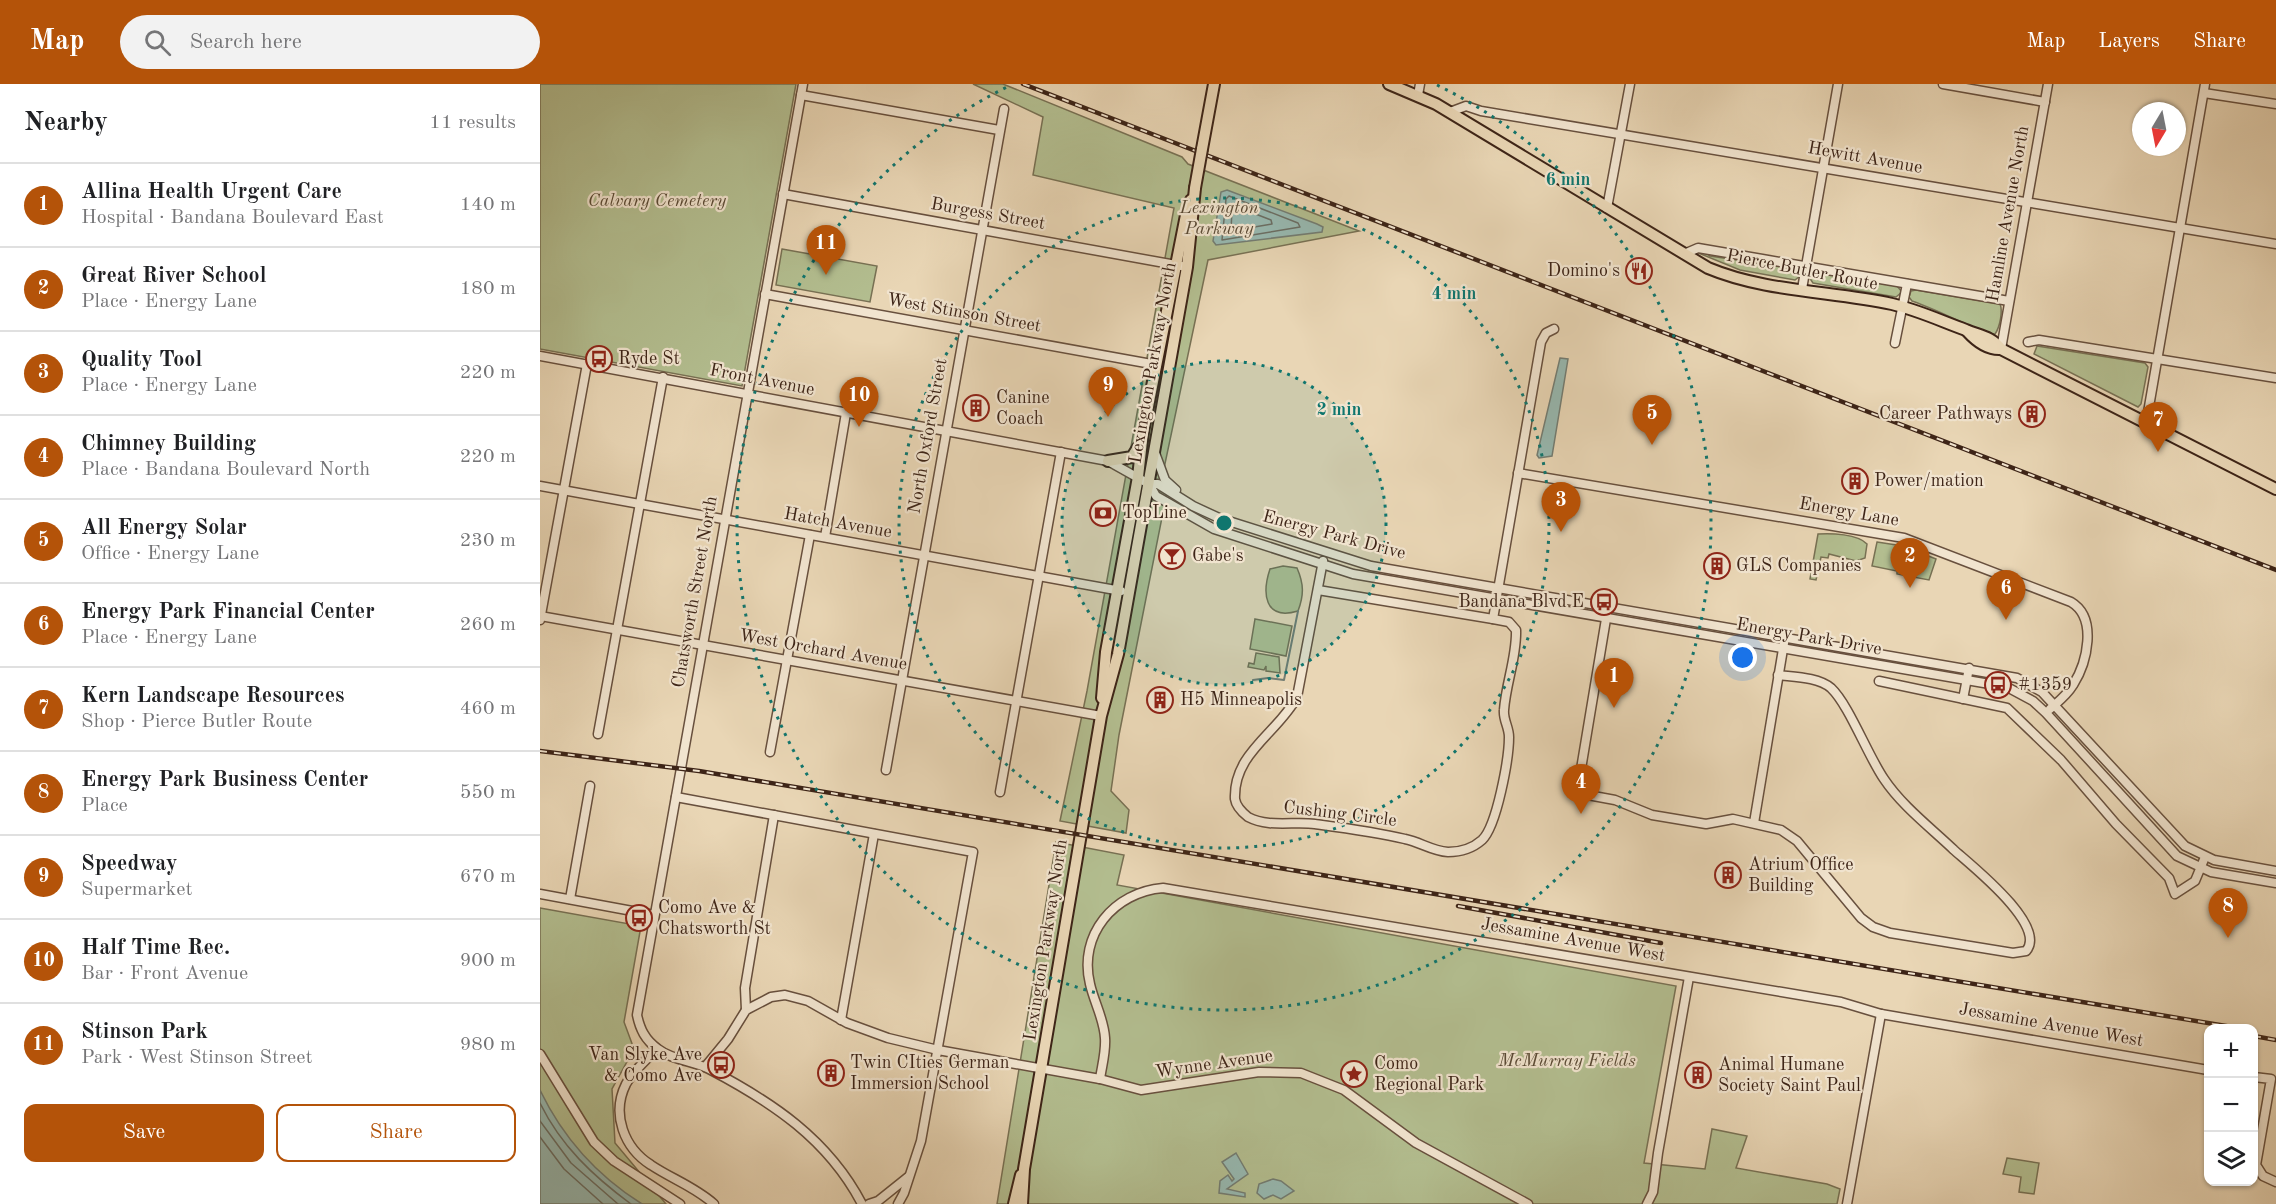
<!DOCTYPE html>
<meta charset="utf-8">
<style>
body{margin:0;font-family:"Old Standard TT",serif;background:#f2f2f2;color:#202124}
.controls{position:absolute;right:18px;bottom:18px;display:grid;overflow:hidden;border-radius:12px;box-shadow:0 2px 4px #0004}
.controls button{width:54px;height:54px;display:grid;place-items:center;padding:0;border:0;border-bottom:2px solid #e0e0e0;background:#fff;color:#202124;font:30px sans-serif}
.compass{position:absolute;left:1592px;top:18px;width:54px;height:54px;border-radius:50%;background:#fff;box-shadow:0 2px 4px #0004;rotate:190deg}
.you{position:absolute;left:1203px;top:574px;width:21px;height:21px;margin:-15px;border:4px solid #fff;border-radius:50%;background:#1a73e8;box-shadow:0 0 0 9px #1a73e833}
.badge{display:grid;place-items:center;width:39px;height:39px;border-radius:50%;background:#b45309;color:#fff;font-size:20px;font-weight:700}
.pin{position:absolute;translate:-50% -50px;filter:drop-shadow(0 2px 3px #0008)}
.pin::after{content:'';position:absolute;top:32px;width:21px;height:18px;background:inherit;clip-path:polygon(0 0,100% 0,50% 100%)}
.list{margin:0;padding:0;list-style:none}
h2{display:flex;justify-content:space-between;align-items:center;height:78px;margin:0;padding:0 24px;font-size:26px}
h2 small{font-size:20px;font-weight:400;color:#757577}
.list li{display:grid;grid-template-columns:39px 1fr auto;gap:18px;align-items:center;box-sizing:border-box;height:84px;padding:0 24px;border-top:2px solid #e0e0e0}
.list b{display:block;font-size:22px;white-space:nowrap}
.list p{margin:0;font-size:20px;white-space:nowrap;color:#757577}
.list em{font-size:20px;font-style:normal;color:#757577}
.actions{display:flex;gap:12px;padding:18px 24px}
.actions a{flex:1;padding:14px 0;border:2px solid #b45309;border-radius:12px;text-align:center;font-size:21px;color:#b45309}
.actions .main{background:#b45309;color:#fff}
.icon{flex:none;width:33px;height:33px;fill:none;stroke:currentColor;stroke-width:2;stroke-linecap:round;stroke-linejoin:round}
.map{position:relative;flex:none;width:1736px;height:1120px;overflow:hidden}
header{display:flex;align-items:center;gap:36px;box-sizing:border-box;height:84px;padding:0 30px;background:#b45309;color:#fff}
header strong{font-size:28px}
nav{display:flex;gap:33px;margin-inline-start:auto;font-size:21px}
.search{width:420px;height:54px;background:#f2f2f2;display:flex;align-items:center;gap:15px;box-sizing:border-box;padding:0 21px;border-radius:33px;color:#757577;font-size:22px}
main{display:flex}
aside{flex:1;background:#fff}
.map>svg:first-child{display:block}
.green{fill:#b3be90;stroke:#787154;stroke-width:1.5}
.water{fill:#97b9b1;stroke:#737d73;stroke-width:1.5}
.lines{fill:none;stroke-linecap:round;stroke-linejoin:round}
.shore{stroke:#6a6e64;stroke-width:1.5}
.stream{stroke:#737d73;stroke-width:2}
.minor-casing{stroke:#68503e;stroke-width:11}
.major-casing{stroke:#3d2417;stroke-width:14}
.minor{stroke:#f1e4cf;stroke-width:8}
.major{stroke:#e9d6b5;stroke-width:10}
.rail-casing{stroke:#3d2417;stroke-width:4.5}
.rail{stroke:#f1e4cf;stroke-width:2;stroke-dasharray:7;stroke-linecap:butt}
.major-bridge-casing{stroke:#3d2417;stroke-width:14;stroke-linecap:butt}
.major-bridge{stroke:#e9d6b5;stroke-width:10}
.ring{fill:none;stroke:#0f766e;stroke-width:3;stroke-dasharray:3 6}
.labels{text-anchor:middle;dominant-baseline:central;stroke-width:4.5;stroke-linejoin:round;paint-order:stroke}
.street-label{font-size:18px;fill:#3d2417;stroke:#f1e4cf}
.park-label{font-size:18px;font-style:italic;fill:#5a4a35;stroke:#f1e4cf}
.poi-label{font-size:18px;fill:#3d2417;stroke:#f1e4cf;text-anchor:start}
.centre{fill:#0f766e;stroke:#f1e4cf;stroke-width:3}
.ring-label{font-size:18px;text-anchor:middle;font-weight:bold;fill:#0f766e;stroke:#f1e4cf;stroke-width:4.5;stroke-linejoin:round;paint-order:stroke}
</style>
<header>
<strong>Map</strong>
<div class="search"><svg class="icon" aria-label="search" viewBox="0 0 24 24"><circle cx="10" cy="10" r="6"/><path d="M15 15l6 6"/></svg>Search here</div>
<nav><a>Map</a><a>Layers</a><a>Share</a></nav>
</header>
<main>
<aside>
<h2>Nearby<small>11 results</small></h2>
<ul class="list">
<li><span class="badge">1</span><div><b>Allina Health Urgent Care</b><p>Hospital · Bandana Boulevard East</p></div><em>140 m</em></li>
<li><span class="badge">2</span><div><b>Great River School</b><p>Place · Energy Lane</p></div><em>180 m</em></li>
<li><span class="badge">3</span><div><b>Quality Tool</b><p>Place · Energy Lane</p></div><em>220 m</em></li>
<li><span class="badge">4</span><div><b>Chimney Building</b><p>Place · Bandana Boulevard North</p></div><em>220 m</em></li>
<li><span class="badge">5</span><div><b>All Energy Solar</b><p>Office · Energy Lane</p></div><em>230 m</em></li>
<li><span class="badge">6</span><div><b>Energy Park Financial Center</b><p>Place · Energy Lane</p></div><em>260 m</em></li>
<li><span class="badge">7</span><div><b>Kern Landscape Resources</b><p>Shop · Pierce Butler Route</p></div><em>460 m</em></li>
<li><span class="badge">8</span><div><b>Energy Park Business Center</b><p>Place</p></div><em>550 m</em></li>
<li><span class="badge">9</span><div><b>Speedway</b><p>Supermarket</p></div><em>670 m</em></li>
<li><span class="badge">10</span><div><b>Half Time Rec.</b><p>Bar · Front Avenue</p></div><em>900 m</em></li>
<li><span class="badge">11</span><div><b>Stinson Park</b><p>Park · West Stinson Street</p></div><em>980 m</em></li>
</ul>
<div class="actions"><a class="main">Save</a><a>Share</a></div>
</aside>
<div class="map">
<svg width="1736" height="1120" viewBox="0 0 1736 1120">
<rect width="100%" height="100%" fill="#e9d6b5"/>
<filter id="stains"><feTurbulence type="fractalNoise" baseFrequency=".00333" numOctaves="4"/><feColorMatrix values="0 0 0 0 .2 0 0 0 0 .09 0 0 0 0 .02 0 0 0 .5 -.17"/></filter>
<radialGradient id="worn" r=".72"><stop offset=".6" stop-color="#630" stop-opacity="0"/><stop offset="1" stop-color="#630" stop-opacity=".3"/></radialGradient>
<g class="green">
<path d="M 0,0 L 256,0 L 202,302 L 0,265 Z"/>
<path d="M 433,0 L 463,0 L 642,73 L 648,80 L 819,147 L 668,176 L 623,389 L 629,398 L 579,651 L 571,707 L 589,726 L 586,749 L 520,737 L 547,607 L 634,124 L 493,91 L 503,33 Z"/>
<path d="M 242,165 L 337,182 L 330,218 L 236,201 Z"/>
<path d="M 1163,167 L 1170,172 L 1256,185 L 1260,192 L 1255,196 L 1200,186 L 1156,168 Z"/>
<path d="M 1273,188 L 1357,202 L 1362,208 L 1356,213 L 1273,199 L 1269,193 Z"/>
<path d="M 1376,206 L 1460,220 C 1463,227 1460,243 1455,250 C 1447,251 1389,222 1372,217 L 1369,213 L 1371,207 Z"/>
<path d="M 1497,262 L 1605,279 L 1608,283 L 1601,320 L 1598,323 L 1494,270 Z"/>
<path d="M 1278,450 C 1291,449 1318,450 1327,460 L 1325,474 L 1316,477 L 1289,470 L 1288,474 L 1281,473 L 1276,496 L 1270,495 Z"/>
<path d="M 1337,458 L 1363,462 L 1396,475 L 1389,496 L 1357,490 L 1357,487 L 1332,482 Z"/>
<path d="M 743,482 L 757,484 C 764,500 764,511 758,527 C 724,537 722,509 730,485 Z"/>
<path d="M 715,535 L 752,542 L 746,572 L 710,565 Z"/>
<path d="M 716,569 L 739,573 L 740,589 L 726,587 L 726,582 L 724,586 L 708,583 L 709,579 L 714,580 Z"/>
<path d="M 516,758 L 584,771 L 577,801 L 1136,902 L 1104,1079 L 1165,1085 L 1172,1045 L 1207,1052 L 1196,1084 L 1287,1100 L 1300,1105 L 1297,1120 L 457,1120 Z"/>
<path d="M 0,824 L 101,842 L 84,938 L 94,965 L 72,1005 L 75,1059 L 126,1120 L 0,1120 Z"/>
<path d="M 1467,1074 L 1499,1079 L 1494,1110 L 1479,1108 L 1481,1093 L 1463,1090 Z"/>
</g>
<g class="water">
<path d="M 687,106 L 777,140 L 783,143 L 782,148 L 676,161 L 673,157 L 681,108 Z"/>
<path d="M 1020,274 L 1028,275 L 1012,372 L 999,374 L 997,371 Z"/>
<path d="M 0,1006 C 23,1054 56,1091 102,1120 L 0,1120 Z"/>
<path d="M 696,1069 L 708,1090 L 687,1105 L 705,1109 L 705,1113 L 679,1109 L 680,1097 L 688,1091 L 692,1097 L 694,1095 L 682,1078 Z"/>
<path d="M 733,1095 L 741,1097 L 754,1107 L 741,1115 L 733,1111 L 724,1115 L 717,1109 L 719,1100 Z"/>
</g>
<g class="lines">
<g class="shore">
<path d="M 689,112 L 758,139 L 760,143 L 682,156 L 686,115 Z"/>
<path d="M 695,122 L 731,136 L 732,140 L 691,147 L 692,125 Z"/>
<path d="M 0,1019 C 21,1062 53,1092 91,1120"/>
<path d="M 0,1037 L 31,1079 L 78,1120"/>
<path d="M 0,1053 L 24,1085 L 63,1120"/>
</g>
<path class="stream" d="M 713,596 L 728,594 L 744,596 L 758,527"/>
<defs>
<g id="minor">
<path d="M 263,0 L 97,931 C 100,945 105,956 118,965 C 132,976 153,977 169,985 C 232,1018 288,1055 322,1120"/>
<path d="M 1403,0 L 1505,18"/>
<path d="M 1664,9 L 1736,20"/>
<path d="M 261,11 L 459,46"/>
<path d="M 878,11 L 880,0"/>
<path d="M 910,28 L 926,22 L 941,27 L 1736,160"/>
<path d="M 243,110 L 647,183"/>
<path d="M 1067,124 L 1090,0"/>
<path d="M 1144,170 L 1158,164 L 1469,217"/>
<path d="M 1262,205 L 1298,0"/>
<path d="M 225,210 L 617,281"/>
<path d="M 1488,258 L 1499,256 L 1736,294"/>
<path d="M 1355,259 L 1367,200"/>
<path d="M 1461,265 L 1508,0"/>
<path d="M 0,272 L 568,377 L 609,400 L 616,412 L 674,445 L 813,490 L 1467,603 L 1493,617 L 1506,629 L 1637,772 L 1671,788 L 1736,799"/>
<path d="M 1606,340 L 1665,0"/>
<path d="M 615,369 L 625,396 L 636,406"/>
<path d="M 978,389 L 1364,454 L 1531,518 C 1558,534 1547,579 1533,601 C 1527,611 1519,617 1510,625"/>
<path d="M 609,400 L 618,400 L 653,422 L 679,434 L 831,482 L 1477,594 L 1502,608 L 1645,762 L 1674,776 L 1736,787"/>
<path d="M 0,402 L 581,507"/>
<path d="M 285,453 L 306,329"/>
<path d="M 783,477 L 757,613 C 738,649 693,669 695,715 C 696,722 703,729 708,733 C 729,744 754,737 775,740 C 805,744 836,748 865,755 C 880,758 892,767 908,768 C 920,768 933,764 942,756 C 957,742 969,674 969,653 C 969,643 963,636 964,626 C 966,599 977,572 976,546 L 969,538 L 953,535 L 1001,258 L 1006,249 L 1014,245"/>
<path d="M 778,506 L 953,535"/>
<path d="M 1068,523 L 1037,709 L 1075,716 L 1112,731 L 1166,740 L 1193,735 L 1241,746 L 1257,757 L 1321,834 L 1333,843 L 1350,849 L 1473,869 L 1486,867 C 1508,842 1432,782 1414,766 C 1391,744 1362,722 1344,695 C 1328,672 1309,621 1291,604 C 1278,593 1254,593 1238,591"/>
<path d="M 0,532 L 561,632"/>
<path d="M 0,536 L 47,280"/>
<path d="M 1339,597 L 1467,624 L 1521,676 L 1576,740 L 1629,794 L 1635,810 L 1655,797 L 1665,773"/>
<path d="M 1423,615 L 1429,584"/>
<path d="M 58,650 L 123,293"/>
<path d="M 230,668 L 270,451"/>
<path d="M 346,686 L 464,25"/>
<path d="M 460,708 L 521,368"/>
<path d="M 136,713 L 433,768 L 381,1057 L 364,1109 L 358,1120"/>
<path d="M 1214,739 L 1245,553"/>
<path d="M 0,810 L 114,831"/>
<path d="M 30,815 L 50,702"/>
<path d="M 206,926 L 205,904 L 234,731"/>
<path d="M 301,936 L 334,750"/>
<path d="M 117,965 C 107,975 93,987 86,1000 C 71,1030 84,1064 111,1081 C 132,1095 155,1103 174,1120"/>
<path d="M 0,970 L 54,1058 L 74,1077 L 140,1120"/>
<path d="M 165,983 L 188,955 L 206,926 L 231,913 L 245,911 L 268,917 L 307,939 L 348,954 L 398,966 L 560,995 L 601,1006 L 719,988 L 761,989 L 804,1006 L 876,1059 L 988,1120"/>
<path d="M 1714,993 L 1731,995 L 1716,1081 L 1723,1092 L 1736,1098"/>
<path d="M 560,995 C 562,981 566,968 565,954 C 564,935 554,918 550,900 C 538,851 574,808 623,804 L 1301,918 L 1341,930 L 1668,986"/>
<path d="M 329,1120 L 338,1117 L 368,1093"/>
<path d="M 1107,1120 L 1113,1108 L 1118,1069 L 1149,893"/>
<path d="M 1307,1120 L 1341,930"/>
</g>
<g id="major">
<path d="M 849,0 L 896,20 L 1168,184 C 1225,208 1292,207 1352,220 C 1378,226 1401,237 1426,246 C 1440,252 1451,252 1461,265 L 1736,405"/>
<path d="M 662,65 L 674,0"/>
<path d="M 1427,247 C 1436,257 1447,266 1461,265"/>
<path d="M 568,377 L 592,373 L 599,362"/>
<path d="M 562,614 L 566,568 L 598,393 L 603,348 L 646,131 L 651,116"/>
<path d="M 474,1120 L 481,1091"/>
<path d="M 482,1120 L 484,1085 L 561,632 L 578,570 L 647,183 L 655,104"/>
</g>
</defs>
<use href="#minor" class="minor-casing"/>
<use href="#major" class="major-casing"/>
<use href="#minor" class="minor"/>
<use href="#major" class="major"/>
<defs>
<g id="rail">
<path d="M 483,0 L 1736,486"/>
<path d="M 0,667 L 159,687 L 1698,944"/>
<path d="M 918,822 L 1121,859"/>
<path d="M 1714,952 L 1736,956"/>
</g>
</defs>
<use href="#rail" class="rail-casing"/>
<use href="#rail" class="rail"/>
<defs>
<path id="major-bridge" d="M 655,104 L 662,65"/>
</defs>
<use href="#major-bridge" class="major-bridge-casing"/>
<use href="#major-bridge" class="major-bridge"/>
</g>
<circle cx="684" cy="439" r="162" fill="#0f766e" fill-opacity=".12"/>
<g class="ring">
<circle cx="684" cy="439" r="162"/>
<circle cx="684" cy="439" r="325"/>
<path d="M897 1A487 487 0 1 1 471 1"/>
</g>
<defs>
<symbol id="restaurant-ring" viewBox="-11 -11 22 22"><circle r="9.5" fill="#f1e4cf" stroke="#8f2418" stroke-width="1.5"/><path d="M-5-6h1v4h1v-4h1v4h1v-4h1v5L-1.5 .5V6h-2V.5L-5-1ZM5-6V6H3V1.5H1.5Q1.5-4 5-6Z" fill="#8f2418"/></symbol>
<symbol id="bus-ring" viewBox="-11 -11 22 22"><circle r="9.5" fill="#f1e4cf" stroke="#8f2418" stroke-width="1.5"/><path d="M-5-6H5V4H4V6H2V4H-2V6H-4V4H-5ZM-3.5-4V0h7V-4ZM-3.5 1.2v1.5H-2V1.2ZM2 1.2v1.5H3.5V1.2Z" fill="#8f2418"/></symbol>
<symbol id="building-ring" viewBox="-11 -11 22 22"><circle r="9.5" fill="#f1e4cf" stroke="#8f2418" stroke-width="1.5"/><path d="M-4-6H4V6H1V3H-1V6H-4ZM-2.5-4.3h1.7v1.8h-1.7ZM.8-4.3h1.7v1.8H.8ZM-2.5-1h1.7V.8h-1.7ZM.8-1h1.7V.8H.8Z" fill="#8f2418"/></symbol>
<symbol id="bank-ring" viewBox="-11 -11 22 22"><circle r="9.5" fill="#f1e4cf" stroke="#8f2418" stroke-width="1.5"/><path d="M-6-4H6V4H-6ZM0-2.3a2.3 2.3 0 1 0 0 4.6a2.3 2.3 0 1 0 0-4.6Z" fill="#8f2418"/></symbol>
<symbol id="bar-ring" viewBox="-11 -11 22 22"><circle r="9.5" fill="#f1e4cf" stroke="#8f2418" stroke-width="1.5"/><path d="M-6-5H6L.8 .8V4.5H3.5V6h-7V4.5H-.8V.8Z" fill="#8f2418"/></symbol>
<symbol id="sight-ring" viewBox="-11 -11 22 22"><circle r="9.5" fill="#f1e4cf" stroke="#8f2418" stroke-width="1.5"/><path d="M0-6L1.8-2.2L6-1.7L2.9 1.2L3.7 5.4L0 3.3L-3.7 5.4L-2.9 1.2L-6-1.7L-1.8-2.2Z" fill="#8f2418"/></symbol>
</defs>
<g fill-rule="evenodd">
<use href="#restaurant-ring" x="1084" y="172" width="30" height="30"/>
<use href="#bus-ring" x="44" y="260" width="30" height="30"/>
<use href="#building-ring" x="421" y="309" width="30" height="30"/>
<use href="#building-ring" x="1477" y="315" width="30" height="30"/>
<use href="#building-ring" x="1300" y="382" width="30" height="30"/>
<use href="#bank-ring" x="548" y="414" width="30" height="30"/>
<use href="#bar-ring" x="617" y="457" width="30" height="30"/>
<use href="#building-ring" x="1162" y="467" width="30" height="30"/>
<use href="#bus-ring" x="1049" y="503" width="30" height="30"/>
<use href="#bus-ring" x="1443" y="586" width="30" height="30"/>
<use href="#building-ring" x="605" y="601" width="30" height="30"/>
<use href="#building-ring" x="1173" y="776" width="30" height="30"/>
<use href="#bus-ring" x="84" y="819" width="30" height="30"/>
<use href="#bus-ring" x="166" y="966" width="30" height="30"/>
<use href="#building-ring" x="276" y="974" width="30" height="30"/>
<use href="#sight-ring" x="799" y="975" width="30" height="30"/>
<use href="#building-ring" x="1143" y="976" width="30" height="30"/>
</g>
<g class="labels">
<g class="street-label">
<text transform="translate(1325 74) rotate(10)">Hewitt Avenue</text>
<text transform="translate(448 130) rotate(10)">Burgess Street</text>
<text transform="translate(1468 130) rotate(-80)">Hamline Avenue North</text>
<text transform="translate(1262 186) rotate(11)">Pierce Butler Route</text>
<text transform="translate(424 229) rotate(10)">West Stinson Street</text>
<text transform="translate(613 279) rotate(-80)">Lexington Parkway North</text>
<text transform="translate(222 296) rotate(11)">Front Avenue</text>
<text transform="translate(388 352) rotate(-80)">North Oxford Street</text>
<text transform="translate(1309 428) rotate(10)">Energy Lane</text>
<text transform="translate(298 439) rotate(10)">Hatch Avenue</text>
<text transform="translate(794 451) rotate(15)">Energy Park Drive</text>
<text transform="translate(155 508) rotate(-80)">Chatsworth Street North</text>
<text transform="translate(1269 553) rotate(10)">Energy Park Drive</text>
<text transform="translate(283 566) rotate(10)">West Orchard Avenue</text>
<text transform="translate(800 730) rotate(7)">Cushing Circle</text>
<text transform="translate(506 856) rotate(-81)">Lexington Parkway North</text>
<text transform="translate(1033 856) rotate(10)">Jessamine Avenue West</text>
<text transform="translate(1511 941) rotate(10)">Jessamine Avenue West</text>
<text transform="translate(674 980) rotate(-8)">Wynne Avenue</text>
</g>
<g class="park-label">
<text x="117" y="117">Calvary Cemetery</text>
<text x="679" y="124">Lexington<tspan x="679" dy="21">Parkway</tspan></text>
<text x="1027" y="977">McMurray Fields</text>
</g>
<g class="poi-label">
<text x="1080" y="187" text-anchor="end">Domino's</text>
<text x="78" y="275">Ryde St</text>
<text x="456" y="314">Canine<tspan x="456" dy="21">Coach</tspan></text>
<text x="1472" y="330" text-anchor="end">Career Pathways</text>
<text x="1334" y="397">Power/mation</text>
<text x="582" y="429">TopLine</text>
<text x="652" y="472">Gabe's</text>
<text x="1196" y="482">GLS Companies</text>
<text x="1044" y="518" text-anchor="end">Bandana Blvd E</text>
<text x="1478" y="601">#1359</text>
<text x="640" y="616">H5 Minneapolis</text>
<text x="1208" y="781">Atrium Office<tspan x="1208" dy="21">Building</tspan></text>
<text x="118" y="824">Como Ave &amp;<tspan x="118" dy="21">Chatsworth St</tspan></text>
<text x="162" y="971" text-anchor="end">Van Slyke Ave<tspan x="162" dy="21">&amp; Como Ave</tspan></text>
<text x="310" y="979">Twin CIties German<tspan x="310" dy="21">Immersion School</tspan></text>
<text x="834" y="980">Como<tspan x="834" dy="21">Regional Park</tspan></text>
<text x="1178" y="981">Animal Humane<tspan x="1178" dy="21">Society Saint Paul</tspan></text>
</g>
</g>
<circle cx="684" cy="439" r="9" class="centre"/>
<g class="ring-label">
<text x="1028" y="101">6 min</text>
<text x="914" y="215">4 min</text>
<text x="799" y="331">2 min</text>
</g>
<rect width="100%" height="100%" filter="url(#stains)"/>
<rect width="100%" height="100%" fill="url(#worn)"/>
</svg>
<div class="controls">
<button>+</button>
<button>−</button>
<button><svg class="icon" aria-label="layers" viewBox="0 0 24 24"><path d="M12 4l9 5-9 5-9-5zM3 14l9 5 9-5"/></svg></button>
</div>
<svg class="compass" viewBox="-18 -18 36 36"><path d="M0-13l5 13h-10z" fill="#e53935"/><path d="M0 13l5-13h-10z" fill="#757577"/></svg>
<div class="you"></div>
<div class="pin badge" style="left:1074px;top:624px">1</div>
<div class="pin badge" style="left:1370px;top:504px">2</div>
<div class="pin badge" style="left:1021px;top:448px">3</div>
<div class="pin badge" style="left:1041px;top:730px">4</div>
<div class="pin badge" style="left:1112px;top:361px">5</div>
<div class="pin badge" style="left:1466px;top:536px">6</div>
<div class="pin badge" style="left:1618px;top:368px">7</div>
<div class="pin badge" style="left:1688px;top:854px">8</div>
<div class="pin badge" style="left:568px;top:333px">9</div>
<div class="pin badge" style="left:319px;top:343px">10</div>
<div class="pin badge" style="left:286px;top:191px">11</div>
</div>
</main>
